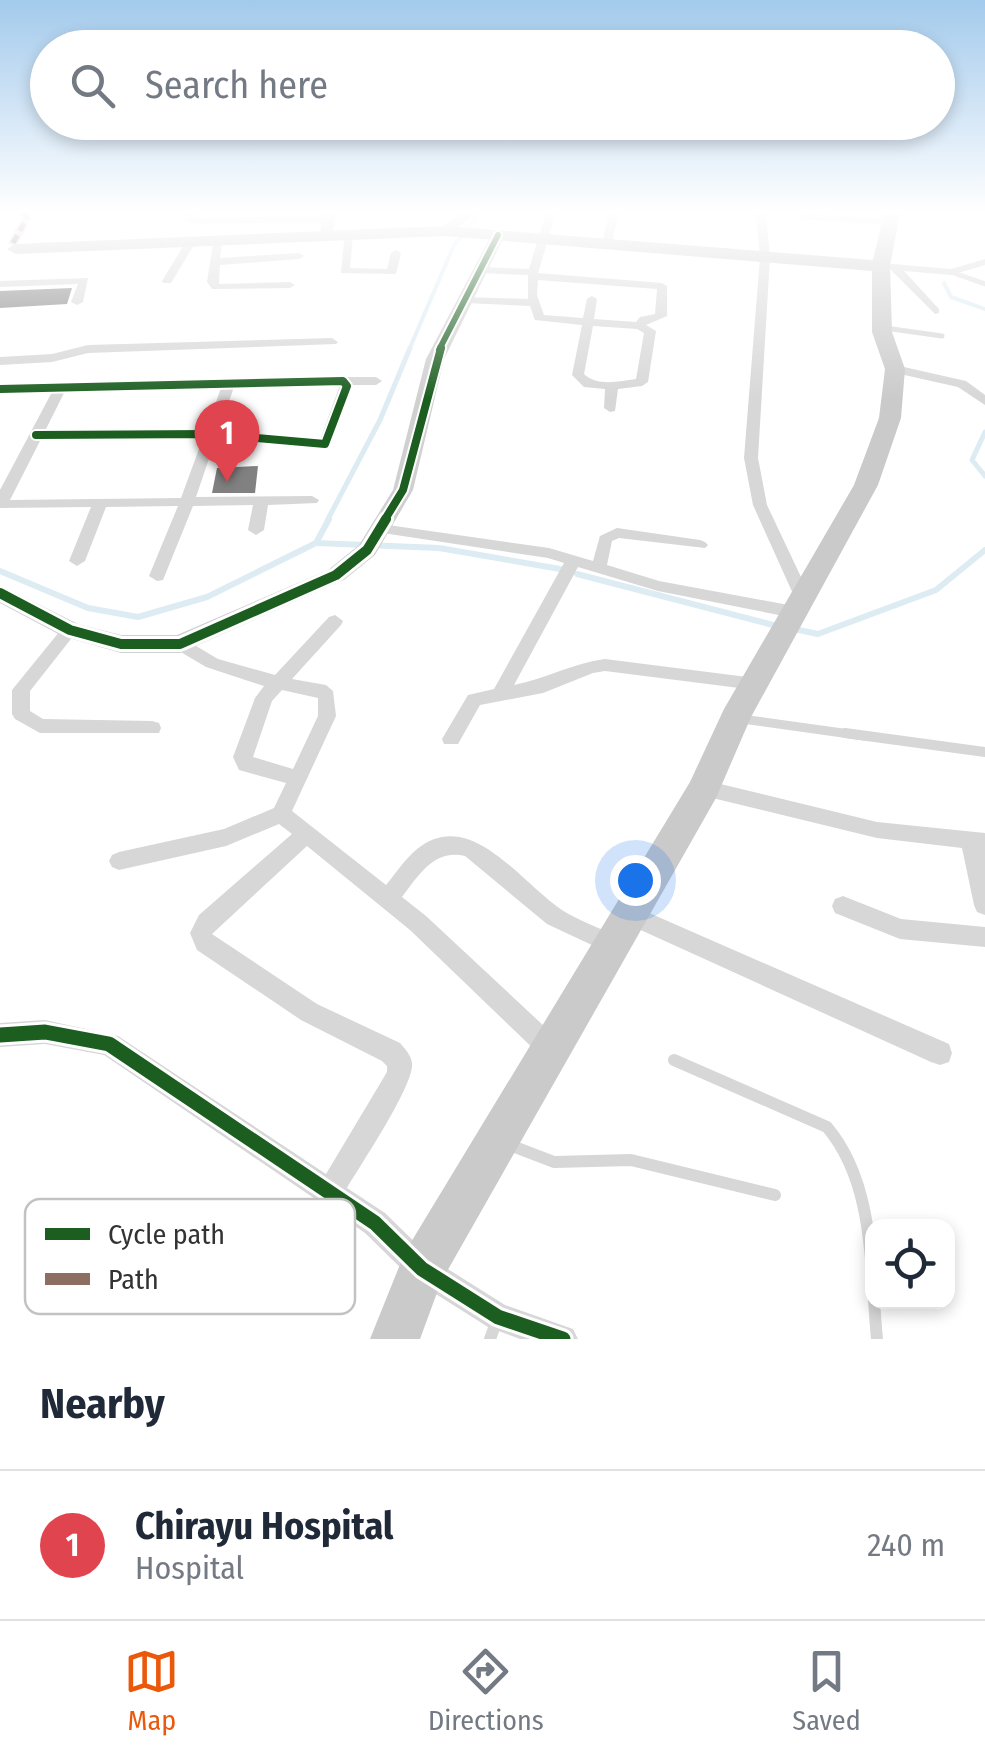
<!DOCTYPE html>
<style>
body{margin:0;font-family:"Fira Sans Condensed",sans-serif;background:#f2f2f3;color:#1f2937}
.controls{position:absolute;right:30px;bottom:30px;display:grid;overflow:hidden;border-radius:20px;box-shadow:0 5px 15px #0003}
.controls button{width:90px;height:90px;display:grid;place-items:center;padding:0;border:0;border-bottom:2px solid #e0e1e3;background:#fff;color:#1f2937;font:50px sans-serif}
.you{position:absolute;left:635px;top:880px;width:35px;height:35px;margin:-25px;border:8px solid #fff;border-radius:50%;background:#1a73e8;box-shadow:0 0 0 15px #1a73e833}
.badge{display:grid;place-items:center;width:65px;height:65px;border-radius:50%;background:#ea580c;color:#fff;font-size:32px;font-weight:700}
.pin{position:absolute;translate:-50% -82px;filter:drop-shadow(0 2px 5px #0008)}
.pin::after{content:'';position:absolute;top:52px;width:35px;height:30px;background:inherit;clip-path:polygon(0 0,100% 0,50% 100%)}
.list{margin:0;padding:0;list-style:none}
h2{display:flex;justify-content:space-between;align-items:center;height:130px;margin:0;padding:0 40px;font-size:42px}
h2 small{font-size:32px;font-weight:400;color:#747a83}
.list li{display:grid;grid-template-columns:65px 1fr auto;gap:30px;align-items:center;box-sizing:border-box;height:150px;padding:0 40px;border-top:2px solid #e0e1e3}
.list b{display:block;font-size:38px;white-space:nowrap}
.list p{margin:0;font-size:32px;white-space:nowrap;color:#747a83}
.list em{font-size:32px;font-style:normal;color:#747a83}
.icon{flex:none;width:55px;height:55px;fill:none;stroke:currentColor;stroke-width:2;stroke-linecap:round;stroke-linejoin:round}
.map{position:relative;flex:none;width:985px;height:1339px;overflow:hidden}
.search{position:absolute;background:#fff;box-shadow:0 5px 15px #0003;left:30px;right:30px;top:30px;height:110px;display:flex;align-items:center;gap:25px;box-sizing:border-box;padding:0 35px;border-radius:55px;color:#747a83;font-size:38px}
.sheet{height:280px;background:#fff}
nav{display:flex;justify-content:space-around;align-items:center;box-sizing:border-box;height:140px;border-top:2px solid #e0e1e3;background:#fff;font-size:28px;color:#747a83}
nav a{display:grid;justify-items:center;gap:5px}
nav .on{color:#ea580c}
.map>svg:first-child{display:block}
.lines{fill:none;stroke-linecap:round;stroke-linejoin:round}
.stream-far2{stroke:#ddebf3;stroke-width:4}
.stream-far1{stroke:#ddebf3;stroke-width:5}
.stream{stroke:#ddebf3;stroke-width:6}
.building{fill:#818181}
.lane-far3{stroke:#d7d7d7;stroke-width:5}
.lane-far2{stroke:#d7d7d7;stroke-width:9}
.lane-far1{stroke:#d7d7d7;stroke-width:10}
.lane{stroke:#d7d7d7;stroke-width:12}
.street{fill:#d7d7d7;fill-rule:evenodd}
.secondary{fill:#d0d0d0;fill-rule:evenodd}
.primary{fill:#cacaca;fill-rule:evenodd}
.quiet{stroke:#8d6e63;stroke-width:5;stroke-dasharray:9 5;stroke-linecap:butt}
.cycleway-far3-casing{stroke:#fff;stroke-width:10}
.cycleway-far2-casing{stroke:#fff;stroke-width:12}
.cycleway-far1-casing{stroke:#fff;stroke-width:16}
.cycleway-casing{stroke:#fff;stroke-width:21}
.cycleway-far3{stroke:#1b5e20;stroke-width:6}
.cycleway-far2{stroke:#1b5e20;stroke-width:8}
.cycleway-far1{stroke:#1b5e20;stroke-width:10}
.cycleway{stroke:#1b5e20;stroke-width:15}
.key{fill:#fff;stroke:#c2c2c2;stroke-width:2.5}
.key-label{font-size:28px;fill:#333}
</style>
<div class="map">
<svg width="985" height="1339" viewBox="0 0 985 1339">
<rect width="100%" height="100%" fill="#fff"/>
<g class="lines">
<g class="stream-far2">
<path d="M 944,283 L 951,297 L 985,309"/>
<path d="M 409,350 L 454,245 L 480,213"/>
</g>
<g class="stream-far1">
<path d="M 985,432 L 972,460 L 985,476"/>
<path d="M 327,521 L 380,420 L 410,348"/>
</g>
<g class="stream">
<path d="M 316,543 L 439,548 L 560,569"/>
<path d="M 0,571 L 88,608 L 138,617 L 207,597 L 316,543 L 329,519"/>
<path d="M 577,574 L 777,626"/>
<path d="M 794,629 L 818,634 L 936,590 L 985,550"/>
</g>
</g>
<g class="building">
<path d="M 72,288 L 67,304 L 0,308 L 0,291 Z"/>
<path d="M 258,466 L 255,493 L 212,493 L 217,468 Z"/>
</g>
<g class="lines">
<g class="lane-far3">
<path d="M 951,272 L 985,284"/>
<path d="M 885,328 L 942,336"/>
</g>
<path class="lane-far2" d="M 742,719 L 864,736"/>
<path class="lane-far1" d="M 845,733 L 985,752"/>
<g class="lane">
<path d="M 674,1060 L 827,1127 C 875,1184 870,1268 877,1339"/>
<path d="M 507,1144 L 554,1162 L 631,1160 L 775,1195"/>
<path d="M 490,1339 L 497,1320"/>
</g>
<g class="street">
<path d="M 19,213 L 29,213 L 32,218 L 18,243 L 13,246 L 8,243 L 22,218 Z"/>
<path d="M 185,213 L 195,213 L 195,218 L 328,216 L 333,219 L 328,222 L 194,224 L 186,221 Z"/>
<path d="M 546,213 L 556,213 L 538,273 L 662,283 L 667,286 L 667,316 L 646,325 L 656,331 L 648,382 L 642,386 L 618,389 L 615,411 L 610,412 L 604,408 L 605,389 L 584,387 L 572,375 L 582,325 L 535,320 L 530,306 L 465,303 L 459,300 L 465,297 L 528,299 L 528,275 L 481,273 L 476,270 L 481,267 L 529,269 ZM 538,280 L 657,289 L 655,314 L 640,317 L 636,322 L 594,319 L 597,299 L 592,296 L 587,299 L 583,318 L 544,315 L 537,295 ZM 593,326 L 637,329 L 644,333 L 636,379 C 619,381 598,387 584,374 Z"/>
<path d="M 608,213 L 618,213 L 612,245 L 607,248 L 602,245 Z"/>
<path d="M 756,213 L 766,213 L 770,257 L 758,458 L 767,505 L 810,596 L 802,601 L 794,596 L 753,505 L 744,458 L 760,257 Z"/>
<path d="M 805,214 L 888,219 L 893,222 L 888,225 L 802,219 L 800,217 Z"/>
<path d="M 345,232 L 353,234 L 350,268 L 387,269 L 391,253 L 396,250 L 401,253 L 396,274 L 341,273 Z"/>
<path d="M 214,237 L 223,239 L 220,258 L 299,253 L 304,256 L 299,259 L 220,265 L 219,284 L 290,282 L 295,285 L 290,288 L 212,289 L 207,282 Z"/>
<path d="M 188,238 L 197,240 L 171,283 L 163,283 L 162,281 Z"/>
<path d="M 985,259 L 985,265 L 951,275 L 904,271 L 939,309 L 939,313 L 935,314 L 891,270 L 876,266 L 881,263 L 951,269 Z"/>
<path d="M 88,278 L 83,302 L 77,305 L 71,302 L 78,284 L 0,287 L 0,281 Z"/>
<path d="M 332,338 L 338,342 L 336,344 L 88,353 L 52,362 L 0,365 L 0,357 L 52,354 L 88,345 Z"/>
<path d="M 895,365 L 966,381 L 985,395 L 985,405 L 958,387 L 891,372 L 891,366 Z"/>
<path d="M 343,377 L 376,377 L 382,381 L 376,385 L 352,385 L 330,447 L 216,438 L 196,497 L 312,496 L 319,500 L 317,503 L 268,505 L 264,530 L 256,535 L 248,530 L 253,505 L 193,506 L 163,580 L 157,581 L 149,576 L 178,506 L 106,507 L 85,561 L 77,566 L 69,561 L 91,507 L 0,508 L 0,490 L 52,392 L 0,393 L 0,385 ZM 340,385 L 320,440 L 219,431 L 234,387 ZM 221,388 L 206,430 L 45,431 L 65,391 ZM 203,438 L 181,498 L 10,500 L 41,439 Z"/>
<path d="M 381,524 L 549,548 L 593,561 L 600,536 L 617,528 L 700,540 L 705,542 L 708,545 L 705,548 L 619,538 L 612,541 L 607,565 L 659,581 L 794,606 L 802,612 L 794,618 L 658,591 L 578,567 L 514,685 C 545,679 573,663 605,659 L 755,678 L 761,679 L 764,684 L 761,689 L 755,690 L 605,671 L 593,673 L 543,693 L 480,705 L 458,744 L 444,744 L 442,739 L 468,695 L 494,689 L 564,563 L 548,558 L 376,532 L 373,529 L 376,526 Z"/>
<path d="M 335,615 L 343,621 L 341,625 L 292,679 L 326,685 L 333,691 L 336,716 L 292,811 L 386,885 C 396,873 405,859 417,849 C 470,806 521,883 562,910 C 579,921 600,928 619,937 L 622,944 L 619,951 L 611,954 L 547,924 L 465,856 C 434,849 419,875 402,897 L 426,916 L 560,1041 L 563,1049 L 560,1057 L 551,1061 L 542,1057 L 410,930 L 307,846 L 212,934 L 317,1004 L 400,1043 C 405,1049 411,1055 412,1063 C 415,1084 360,1166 347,1188 L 385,1213 L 432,1259 L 505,1305 L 573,1329 L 578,1339 L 520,1339 L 488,1327 L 412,1279 L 365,1233 L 104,1055 L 45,1044 L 0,1047 L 0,1023 L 45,1020 L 118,1036 L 326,1174 L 387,1072 L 387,1066 L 382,1061 L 301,1020 L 197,950 L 190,933 L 199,915 L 292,834 L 279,824 L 226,846 L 119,870 L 112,867 L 109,861 L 112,855 L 119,852 L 224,829 L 274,808 L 286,783 L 239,770 L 233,757 L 255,698 L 264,686 L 206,667 L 174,648 L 171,644 L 174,640 L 186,640 L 218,659 L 275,675 L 329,617 ZM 282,690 L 318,698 L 318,716 L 293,769 L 253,757 L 272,701 Z"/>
<path d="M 70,624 L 78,630 L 30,691 L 30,711 L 43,719 L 152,721 L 159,723 L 161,728 L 159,733 L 40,733 L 15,719 L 12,714 L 12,690 L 64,626 Z"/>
<path d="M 704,780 L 877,822 L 985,833 L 985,915 L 977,912 L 974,905 L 962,848 L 877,838 L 704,796 L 697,794 L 694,788 L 697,782 Z"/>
<path d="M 843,896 L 901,919 L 985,927 L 985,947 L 900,939 L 835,913 L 832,906 L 835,899 Z"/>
<path d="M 631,905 L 949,1044 L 952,1053 L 949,1062 L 940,1065 L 931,1062 L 623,922 L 620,915 L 623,908 Z"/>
</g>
<g class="secondary">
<path d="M 322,213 L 336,213 L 332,237 L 320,234 Z"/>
<path d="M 460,213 L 475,213 L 450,234 L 440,234 L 440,228 Z"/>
<path d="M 493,232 L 505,235 L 444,359 L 413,490 L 375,555 L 344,580 L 180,653 L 121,653 L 62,636 L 0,603 L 0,585 L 78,624 L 121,635 L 177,635 L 328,570 L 359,545 L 393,490 L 426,359 Z"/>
</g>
<path class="primary" d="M 884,213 L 900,213 L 890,266 L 892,332 L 905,369 L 901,418 L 878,485 L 751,717 L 716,798 L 441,1282 L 420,1339 L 370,1339 L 405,1252 L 690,782 L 724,709 L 854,485 L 879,418 L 885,369 L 872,332 L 872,271 L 445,236 L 16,254 L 7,249 L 16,244 L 445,226 L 873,260 Z"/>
<path class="quiet" d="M 13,243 L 27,218 L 24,213"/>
<defs>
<path id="cycleway-far3" d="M 439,350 L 498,235"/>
<g id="cycleway-far2">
<path d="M 0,389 L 343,381 L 347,386 L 325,444 L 211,434 L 36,435"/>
<path d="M 384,521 L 403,490 L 441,348"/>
</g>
<path id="cycleway-far1" d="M 0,593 L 70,630 L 121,644 L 180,644 L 336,575 L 367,550 L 386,519"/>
<path id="cycleway" d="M 0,1035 L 45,1032 L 109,1044 L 375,1223 L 422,1269 L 498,1317 L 563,1339"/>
</defs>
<use href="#cycleway-far3" class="cycleway-far3-casing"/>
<use href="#cycleway-far2" class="cycleway-far2-casing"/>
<use href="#cycleway-far1" class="cycleway-far1-casing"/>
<use href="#cycleway" class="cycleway-casing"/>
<use href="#cycleway-far3" class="cycleway-far3"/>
<use href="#cycleway-far2" class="cycleway-far2"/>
<use href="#cycleway-far1" class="cycleway-far1"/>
<use href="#cycleway" class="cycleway"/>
</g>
<linearGradient id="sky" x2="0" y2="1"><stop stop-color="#a3caec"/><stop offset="0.53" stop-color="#fff"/><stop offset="1" stop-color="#fff" stop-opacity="0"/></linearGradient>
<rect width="985" height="400" fill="url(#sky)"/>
<rect x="25" y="1199" width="330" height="115" rx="15" class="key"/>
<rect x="45" y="1228" width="45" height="12" fill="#1b5e20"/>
<rect x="45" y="1273" width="45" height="12" fill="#8d6e63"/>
<g class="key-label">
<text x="108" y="1244">Cycle path</text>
<text x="108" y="1289">Path</text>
</g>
</svg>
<div class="controls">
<button><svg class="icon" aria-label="locate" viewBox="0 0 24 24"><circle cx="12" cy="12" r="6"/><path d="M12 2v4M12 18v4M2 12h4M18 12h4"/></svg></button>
</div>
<div class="you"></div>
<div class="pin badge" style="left:227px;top:482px;background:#e0444e">1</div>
<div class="search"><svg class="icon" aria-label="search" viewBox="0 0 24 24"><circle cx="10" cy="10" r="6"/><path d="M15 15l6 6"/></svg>Search here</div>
</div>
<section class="sheet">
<h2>Nearby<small></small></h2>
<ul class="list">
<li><span class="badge" style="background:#e0444e">1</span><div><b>Chirayu Hospital</b><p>Hospital</p></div><em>240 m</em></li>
</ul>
</section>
<nav>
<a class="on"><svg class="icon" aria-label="map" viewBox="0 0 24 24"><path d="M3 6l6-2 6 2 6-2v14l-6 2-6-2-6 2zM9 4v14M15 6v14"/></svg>Map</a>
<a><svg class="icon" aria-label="directions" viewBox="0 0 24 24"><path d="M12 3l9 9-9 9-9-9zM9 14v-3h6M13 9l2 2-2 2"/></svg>Directions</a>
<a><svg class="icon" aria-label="saved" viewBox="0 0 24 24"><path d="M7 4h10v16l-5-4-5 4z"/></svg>Saved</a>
</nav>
